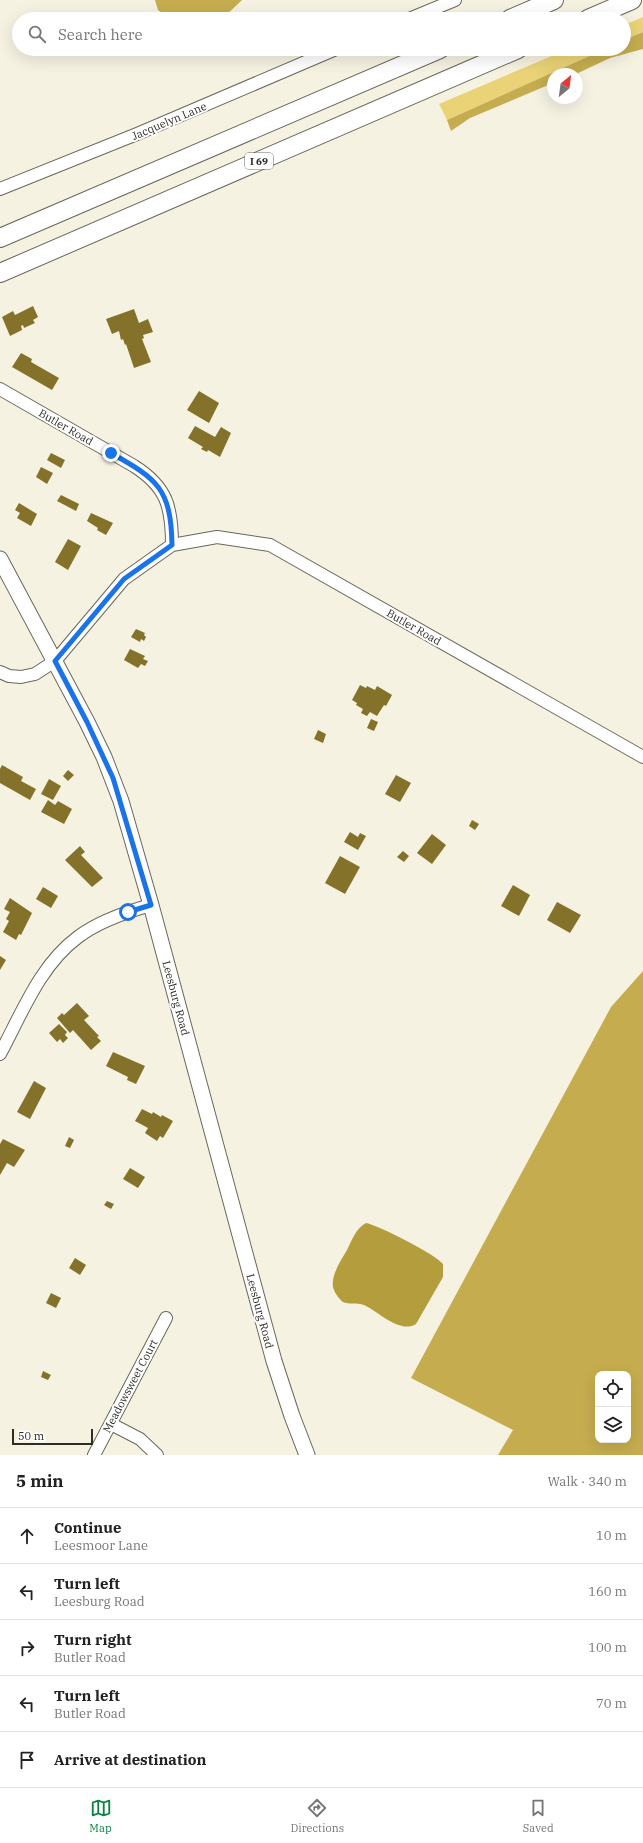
<!DOCTYPE html>
<meta charset="utf-8">
<style>
body{margin:0;font-family:"IBM Plex Serif",serif;background:#f2f2f2;color:#222}
.controls{position:absolute;right:12px;bottom:12px;display:grid;overflow:hidden;border-radius:8px;box-shadow:0 4px 16px #0002}
.controls button{width:36px;height:36px;display:grid;place-items:center;padding:0;border:0;border-bottom:1px solid #e0e0e0;background:#fff;color:#222;font:20px sans-serif}
.compass{position:absolute;left:547px;top:68px;width:36px;height:36px;border-radius:50%;background:#fff;box-shadow:0 4px 16px #0002;rotate:29deg}
.scale{position:absolute;left:12px;bottom:10px;width:81px;box-sizing:border-box;padding-left:4px;border:2px solid #2f2d27;border-top:0;font-size:11px;line-height:14px;white-space:nowrap;color:#2f2d27;-webkit-text-stroke:3px #fff;paint-order:stroke}
.stop{position:absolute;width:12px;height:12px;margin:-9px;border:3px solid #1a73e8;border-radius:50%;background:#fff}
.stop.end{background:#1a73e8;border-color:#fff;box-shadow:0 1px 4px #0008}
.list{margin:0;padding:0;list-style:none}
h2{display:flex;justify-content:space-between;align-items:center;height:52px;margin:0;padding:0 16px;font-size:17px}
h2 small{font-size:13px;font-weight:400;color:#767676}
.list li{display:grid;grid-template-columns:26px 1fr auto;gap:12px;align-items:center;box-sizing:border-box;height:56px;padding:0 16px;border-top:1px solid #e0e0e0}
.list b{display:block;font-size:15px;white-space:nowrap}
.list p{margin:0;font-size:13px;white-space:nowrap;color:#767676}
.list em{font-size:13px;font-style:normal;color:#767676}
.icon{flex:none;width:22px;height:22px;fill:none;stroke:currentColor;stroke-width:2;stroke-linecap:round;stroke-linejoin:round}
.map{position:relative;flex:none;width:643px;height:1455px;overflow:hidden}
.search{position:absolute;background:#fff;box-shadow:0 4px 16px #0002;left:12px;right:12px;top:12px;height:44px;display:flex;align-items:center;gap:10px;box-sizing:border-box;padding:0 14px;border-radius:22px;color:#767676;font-size:15px}
.sheet{height:332px;background:#fff}
nav{display:flex;justify-content:space-around;align-items:center;box-sizing:border-box;height:56px;border-top:1px solid #e0e0e0;background:#fff;font-size:11px;color:#767676}
nav a{display:grid;justify-items:center;gap:2px}
nav .on{color:#0b8043}
.map>svg:first-child{display:block}
.green{fill:#ead377}
.forest{fill:#c5ad4f;fill-rule:evenodd}
.water{fill:#b39d3d}
.building{fill:#84722a}
.lines{fill:none;stroke-linecap:round;stroke-linejoin:round}
.minor-casing{stroke:#6b6759;stroke-width:14}
.major-casing{stroke:#6b6759;stroke-width:17}
.highway-casing{stroke:#6b6759;stroke-width:20}
.minor{stroke:#fff;stroke-width:12}
.major{stroke:#fff;stroke-width:15}
.highway{stroke:#fff;stroke-width:18}
.route{stroke:#1a73e8;stroke-width:5}
.labels{text-anchor:middle;dominant-baseline:central;stroke-width:4;stroke-linejoin:round;paint-order:stroke}
.shield{fill:#fff;stroke:#6d6c68;stroke-width:1}
.shield-label{font-size:10px;font-weight:bold;fill:#2f2d27}
.street-label{font-size:11px;fill:#2f2d27;stroke:#fff}
</style>
<div class="map">
<svg width="643" height="1455" viewBox="0 0 643 1455">
<rect width="100%" height="100%" fill="#f6f2e2"/>
<g class="green">
<path d="M 643,17 L 643,32 L 624,40 L 624,25 Z"/>
<path d="M 568,49 L 605,49 L 447,120 L 439,104 Z"/>
</g>
<g class="forest">
<path d="M 155,0 L 242,0 L 222,19 L 170,19 L 158,10 Z"/>
<path d="M 643,32 L 643,49 L 610,58 L 576,74 L 553,74 L 553,83 L 470,118 L 451,131 L 447,120 L 605,49 L 624,49 L 624,40 Z"/>
<path d="M 643,971 L 643,1455 L 498,1455 L 513,1430 L 411,1378 L 611,1007 ZM 598,1374 L 628,1374 L 628,1440 L 598,1440 Z"/>
</g>
<path class="water" d="M 366,1223 C 380,1226 435,1254 443,1264 L 443,1277 L 416,1324 C 400,1334 379,1312 364,1305 C 357,1302 349,1305 343,1302 C 339,1299 334,1292 333,1287 C 331,1275 341,1260 347,1250 C 352,1240 356,1228 366,1223 Z"/>
<g class="building">
<path d="M 33,306 L 38,317 L 33,320 L 35,323 L 24,328 L 23,325 L 21,326 L 22,330 L 10,336 L 2,317 L 13,311 L 15,315 Z"/>
<path d="M 134,309 L 139,323 L 148,319 L 153,332 L 143,335 L 144,338 L 142,339 L 151,362 L 134,368 L 126,344 L 125,345 L 123,339 L 121,340 L 119,331 L 112,334 L 106,319 Z"/>
<path d="M 21,353 L 32,359 L 31,362 L 59,378 L 52,390 L 12,367 Z"/>
<path d="M 199,391 L 219,403 L 209,423 L 187,410 Z"/>
<path d="M 195,426 L 215,437 L 221,427 L 231,433 L 220,457 L 208,450 L 207,452 L 201,449 L 203,447 L 188,438 Z"/>
<path d="M 51,453 L 65,460 L 61,468 L 47,460 Z"/>
<path d="M 41,467 L 53,473 L 47,484 L 36,477 Z"/>
<path d="M 61,495 L 79,504 L 76,511 L 57,501 Z"/>
<path d="M 19,503 L 37,514 L 31,526 L 17,518 L 20,513 L 15,510 Z"/>
<path d="M 91,513 L 113,523 L 106,535 L 97,530 L 98,528 L 87,521 Z"/>
<path d="M 68,539 L 81,546 L 68,570 L 55,562 Z"/>
<path d="M 136,629 L 145,633 L 144,635 L 146,637 L 144,641 L 141,639 L 140,642 L 131,637 Z"/>
<path d="M 130,649 L 145,656 L 143,659 L 148,661 L 145,666 L 141,664 L 138,668 L 124,660 Z"/>
<path d="M 360,685 L 366,688 L 367,686 L 375,690 L 377,686 L 392,695 L 386,706 L 384,705 L 377,716 L 370,712 L 367,716 L 361,713 L 363,709 L 356,705 L 357,703 L 352,700 Z"/>
<path d="M 371,719 L 378,722 L 374,731 L 367,728 Z"/>
<path d="M 318,730 L 326,734 L 323,743 L 314,739 Z"/>
<path d="M 2,765 L 23,777 L 21,781 L 36,789 L 30,800 L 0,783 L 0,769 Z"/>
<path d="M 68,770 L 74,775 L 68,781 L 63,776 Z"/>
<path d="M 396,775 L 411,783 L 400,802 L 385,794 Z"/>
<path d="M 49,779 L 61,786 L 53,800 L 41,794 Z"/>
<path d="M 48,800 L 55,805 L 58,801 L 72,809 L 64,824 L 41,812 Z"/>
<path d="M 472,820 L 479,824 L 475,830 L 469,826 Z"/>
<path d="M 350,832 L 358,837 L 360,833 L 366,836 L 358,850 L 344,842 Z"/>
<path d="M 432,834 L 446,845 L 432,864 L 417,853 Z"/>
<path d="M 80,846 L 85,852 L 81,855 L 103,878 L 92,887 L 65,860 Z"/>
<path d="M 403,851 L 409,856 L 404,862 L 397,857 Z"/>
<path d="M 340,856 L 360,867 L 345,894 L 325,883 Z"/>
<path d="M 513,885 L 530,895 L 519,916 L 501,906 Z"/>
<path d="M 43,887 L 58,896 L 51,908 L 36,899 Z"/>
<path d="M 10,898 L 32,913 L 21,935 L 19,934 L 16,940 L 3,932 L 9,921 L 6,919 L 10,912 L 4,909 Z"/>
<path d="M 557,902 L 581,915 L 570,933 L 547,920 Z"/>
<path d="M 0,956 L 6,960 L 0,970 Z"/>
<path d="M 77,1003 L 89,1016 L 84,1020 L 99,1036 L 97,1037 L 101,1041 L 91,1050 L 73,1030 L 70,1033 L 57,1018 L 62,1013 L 64,1015 Z"/>
<path d="M 59,1024 L 67,1032 L 65,1035 L 68,1038 L 63,1043 L 60,1039 L 57,1042 L 49,1033 Z"/>
<path d="M 113,1052 L 145,1066 L 136,1084 L 127,1080 L 128,1077 L 106,1066 Z"/>
<path d="M 34,1081 L 46,1088 L 30,1119 L 17,1112 Z"/>
<path d="M 142,1109 L 152,1114 L 153,1112 L 161,1117 L 162,1115 L 173,1121 L 163,1138 L 160,1136 L 157,1141 L 145,1133 L 148,1128 L 135,1121 Z"/>
<path d="M 69,1137 L 74,1140 L 70,1148 L 65,1146 Z"/>
<path d="M 3,1139 L 25,1150 L 14,1167 L 7,1163 L 0,1175 L 0,1144 Z"/>
<path d="M 130,1168 L 145,1177 L 138,1188 L 123,1179 Z"/>
<path d="M 107,1201 L 114,1204 L 111,1209 L 104,1205 Z"/>
<path d="M 75,1258 L 86,1265 L 80,1275 L 69,1268 Z"/>
<path d="M 51,1293 L 61,1298 L 56,1308 L 46,1303 Z"/>
<path d="M 43,1371 L 51,1375 L 48,1380 L 41,1377 Z"/>
</g>
<g class="lines">
<defs>
<g id="minor">
<path d="M 409,19 L 455,0"/>
<path d="M 0,189 L 137,134 L 336,49"/>
<path d="M 0,389 L 134,466 C 167,487 172,507 172,545"/>
<path d="M 0,672 L 9,676 L 21,677 L 35,674 L 55,661 L 124,579 L 172,545 L 217,537 L 270,545 L 643,757"/>
<path d="M 0,1054 C 22,1013 40,965 78,937 C 99,921 126,912 151,905"/>
<path d="M 111,1424 L 140,1439 L 157,1455"/>
<path d="M 94,1455 L 166,1318"/>
</g>
<path id="major" d="M 0,559 L 87,722 L 104,757 L 121,801 L 151,905 L 274,1361 L 292,1416 L 307,1455"/>
<g id="highway">
<path d="M 510,19 L 554,0"/>
<path d="M 588,19 L 632,0"/>
<path d="M 0,238 L 440,49"/>
<path d="M 0,273 L 518,49"/>
</g>
</defs>
<use href="#minor" class="minor-casing"/>
<use href="#major" class="major-casing"/>
<use href="#highway" class="highway-casing"/>
<use href="#minor" class="minor"/>
<use href="#major" class="major"/>
<use href="#highway" class="highway"/>
</g>
<g class="lines">
<path class="route" d="M 111,453 C 157,479 171,488 172,545 L 124,579 L 55,661 L 87,722 L 113,778 L 151,905 L 128,912"/>
</g>
<g class="labels">
<rect class="shield" x="245" y="153" width="28" height="16" rx="3"/>
<g class="shield-label">
<text x="259" y="161">I 69</text>
</g>
<g class="street-label">
<text transform="translate(169 121) rotate(-23)">Jacquelyn Lane</text>
<text transform="translate(66 427) rotate(30)">Butler Road</text>
<text transform="translate(414 627) rotate(30)">Butler Road</text>
<text transform="translate(176 998) rotate(75)">Leesburg Road</text>
<text transform="translate(260 1311) rotate(75)">Leesburg Road</text>
<text transform="translate(130 1386) rotate(-62)">Meadowsweet Court</text>
</g>
</g>
</svg>
<div class="controls">
<button><svg class="icon" aria-label="locate" viewBox="0 0 24 24"><circle cx="12" cy="12" r="6"/><path d="M12 2v4M12 18v4M2 12h4M18 12h4"/></svg></button>
<button><svg class="icon" aria-label="layers" viewBox="0 0 24 24"><path d="M12 4l9 5-9 5-9-5zM3 14l9 5 9-5"/></svg></button>
</div>
<svg class="compass" viewBox="-18 -18 36 36"><path d="M0-13l5 13h-10z" fill="#e53935"/><path d="M0 13l5-13h-10z" fill="#767676"/></svg>
<div class="scale">50 m</div>
<div class="stop" style="left:128px;top:912px"></div>
<div class="stop end" style="left:111px;top:453px"></div>
<div class="search"><svg class="icon" aria-label="search" viewBox="0 0 24 24"><circle cx="10" cy="10" r="6"/><path d="M15 15l6 6"/></svg>Search here</div>
</div>
<section class="sheet">
<h2>5 min<small>Walk · 340 m</small></h2>
<ul class="list">
<li><svg class="icon" aria-label="ahead" viewBox="0 0 24 24"><path d="M12 20V5M6 11l6-6 6 6"/></svg><div><b>Continue</b><p>Leesmoor Lane</p></div><em>10 m</em></li>
<li><svg class="icon" aria-label="left" viewBox="0 0 24 24"><path d="M17 20v-9H6M10 6l-5 5 5 5"/></svg><div><b>Turn left</b><p>Leesburg Road</p></div><em>160 m</em></li>
<li><svg class="icon" aria-label="right" viewBox="0 0 24 24"><path d="M7 20v-9h11M14 6l5 5-5 5"/></svg><div><b>Turn right</b><p>Butler Road</p></div><em>100 m</em></li>
<li><svg class="icon" aria-label="left" viewBox="0 0 24 24"><path d="M17 20v-9H6M10 6l-5 5 5 5"/></svg><div><b>Turn left</b><p>Butler Road</p></div><em>70 m</em></li>
<li><svg class="icon" aria-label="arrive" viewBox="0 0 24 24"><path d="M6 21V4h12l-3 4 3 4H6"/></svg><div><b>Arrive at destination</b></div></li>
</ul>
</section>
<nav>
<a class="on"><svg class="icon" aria-label="map" viewBox="0 0 24 24"><path d="M3 6l6-2 6 2 6-2v14l-6 2-6-2-6 2zM9 4v14M15 6v14"/></svg>Map</a>
<a><svg class="icon" aria-label="directions" viewBox="0 0 24 24"><path d="M12 3l9 9-9 9-9-9zM9 14v-3h6M13 9l2 2-2 2"/></svg>Directions</a>
<a><svg class="icon" aria-label="saved" viewBox="0 0 24 24"><path d="M7 4h10v16l-5-4-5 4z"/></svg>Saved</a>
</nav>
